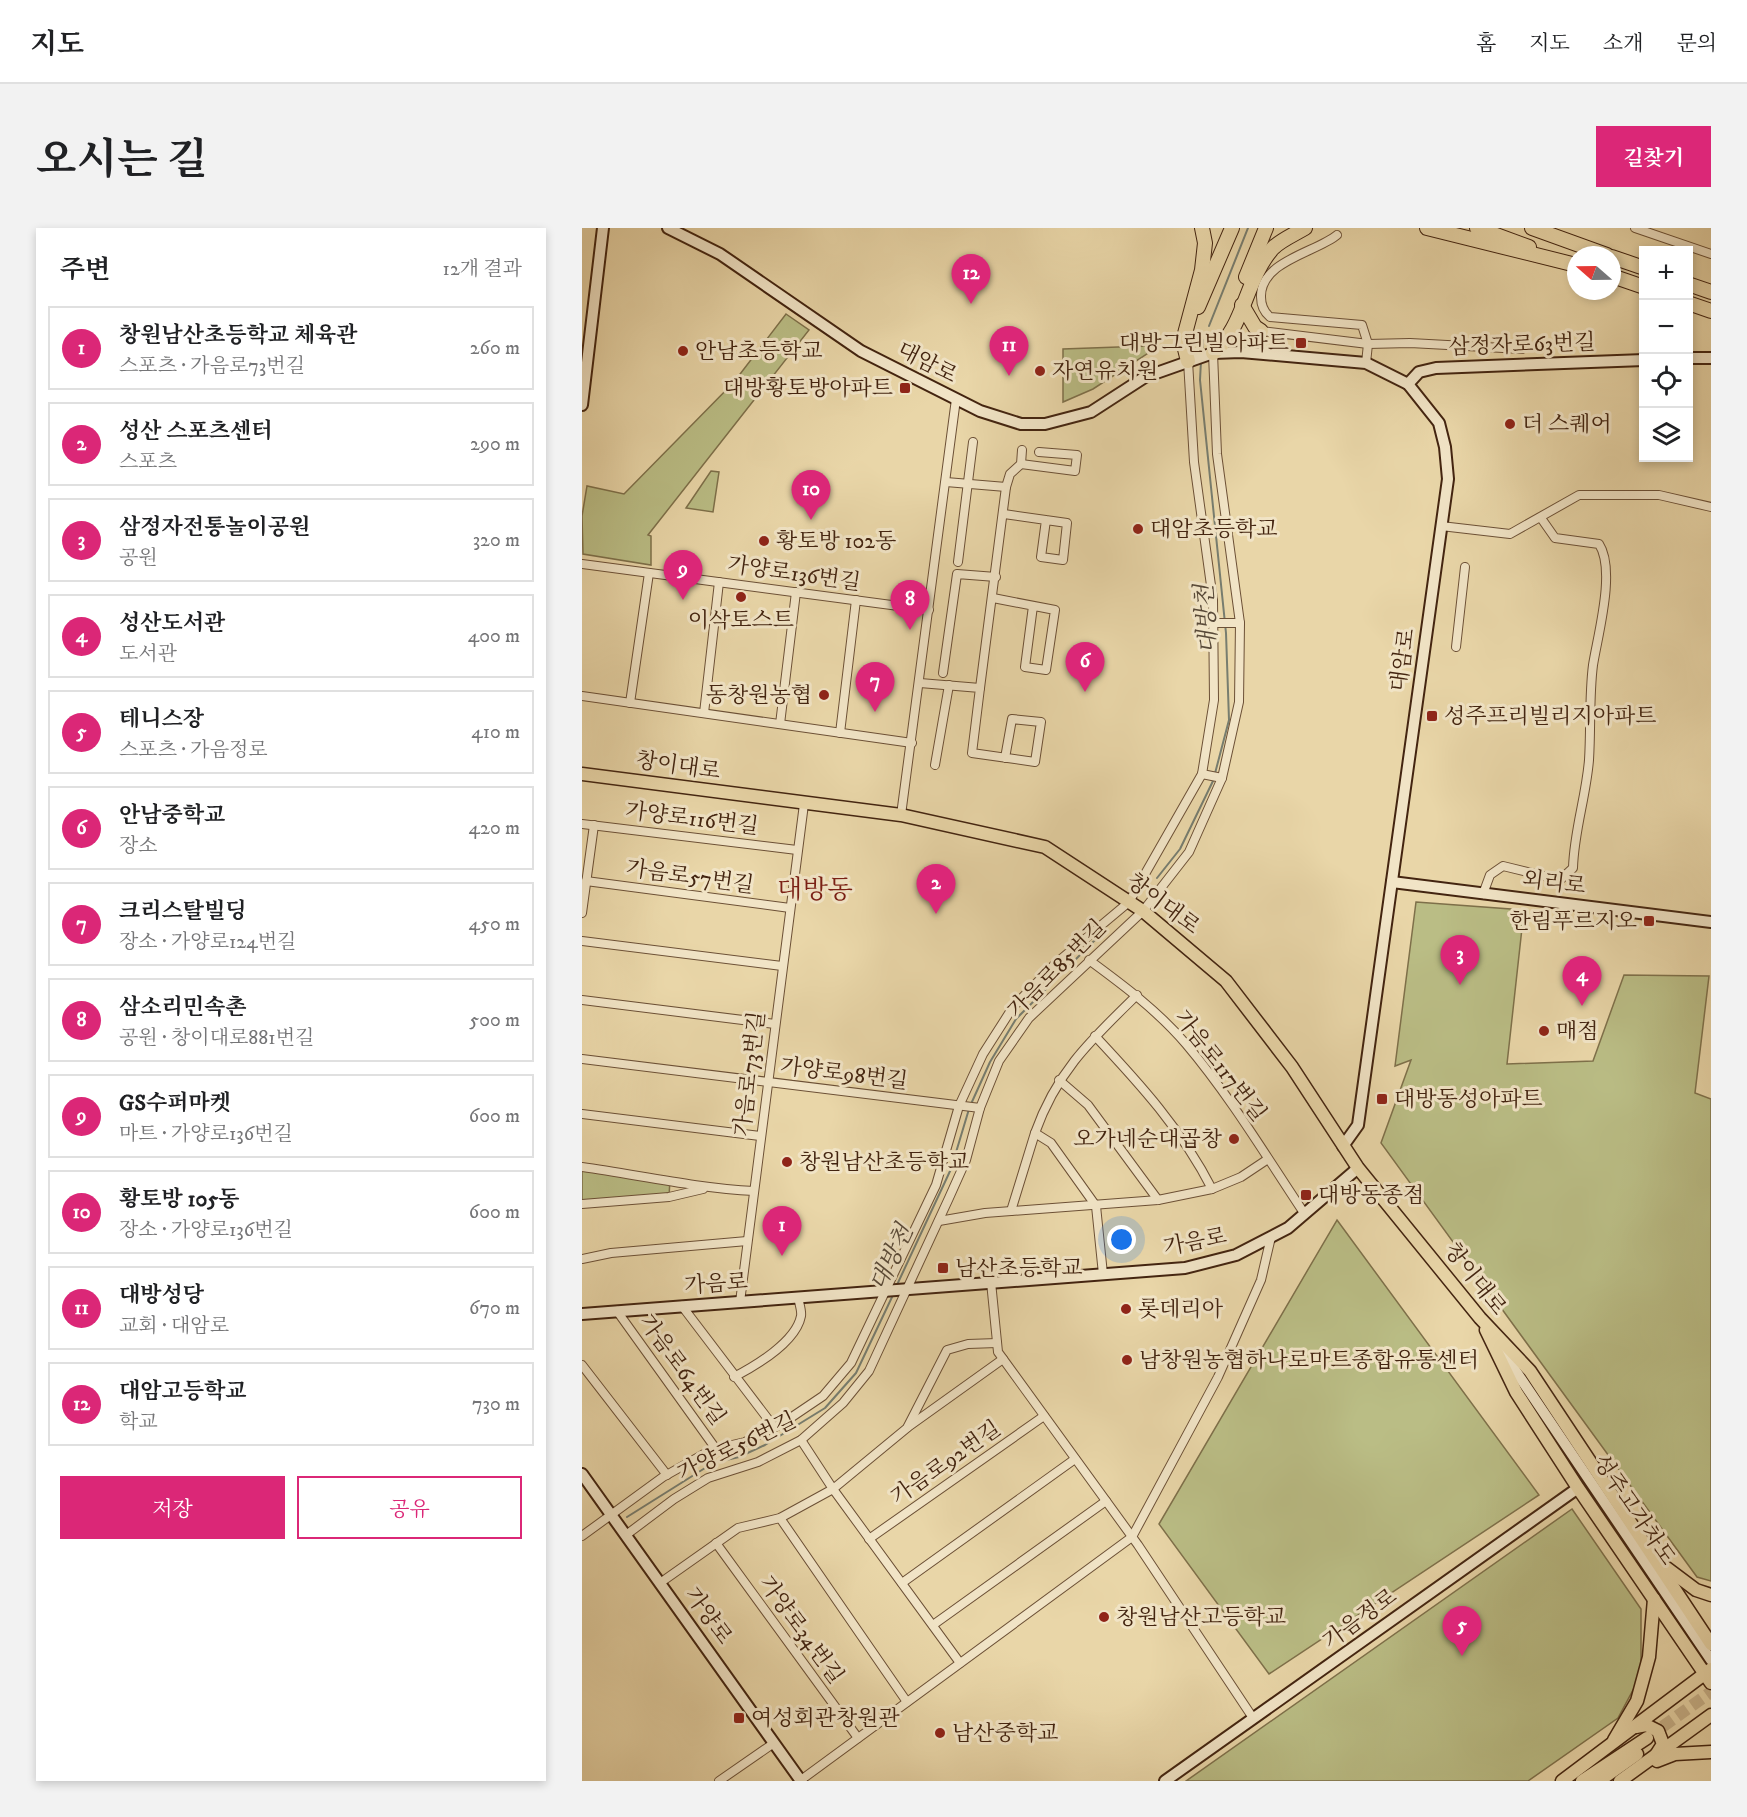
<!DOCTYPE html>
<html lang="ko">
<meta charset="utf-8">
<style>
body{margin:0;font-family:"IM FELL DW Pica","Noto Serif KR",serif;background:#f2f2f2;color:#202124}
.controls{position:absolute;right:18px;top:18px;display:grid;overflow:hidden;border-radius:0px;box-shadow:0 3px 9px #0003}
.controls button{width:54px;height:54px;display:grid;place-items:center;padding:0;border:0;border-bottom:2px solid #e0e0e0;background:#fff;color:#202124;font:30px sans-serif}
.compass{position:absolute;left:985px;top:18px;width:54px;height:54px;border-radius:50%;background:#fff;box-shadow:0 3px 9px #0003;rotate:290deg}
.you{position:absolute;left:540px;top:1012px;width:21px;height:21px;margin:-15px;border:4px solid #fff;border-radius:50%;background:#1a73e8;box-shadow:0 0 0 9px #1a73e833}
.badge{display:grid;place-items:center;width:39px;height:39px;border-radius:50%;background:#db2777;color:#fff;font-size:20px;font-weight:700}
.pin{position:absolute;translate:-50% -50px;filter:drop-shadow(0 2px 3px #0008)}
.pin::after{content:'';position:absolute;top:32px;width:21px;height:18px;background:inherit;clip-path:polygon(0 0,100% 0,50% 100%)}
.list{margin:0;padding:0;list-style:none}
h2{display:flex;justify-content:space-between;align-items:center;height:78px;margin:0;padding:0 24px;font-size:26px}
h2 small{font-size:20px;font-weight:400;color:#757577}
.list li{display:grid;grid-template-columns:39px 1fr auto;gap:18px;align-items:center;box-sizing:border-box;height:84px;margin:0 12px 12px;padding:0 12px;border:2px solid #e0e0e0;border-radius:0px}
.list b{display:block;font-size:22px;white-space:nowrap}
.list p{margin:0;font-size:20px;white-space:nowrap;color:#757577}
.list em{font-size:20px;font-style:normal;color:#757577}
.actions{display:flex;gap:12px;padding:18px 24px}
.actions a{flex:1;padding:14px 0;border:2px solid #db2777;border-radius:0px;text-align:center;font-size:21px;color:#db2777}
.actions .main{background:#db2777;color:#fff}
.icon{flex:none;width:33px;height:33px;fill:none;stroke:currentColor;stroke-width:2;stroke-linecap:round;stroke-linejoin:round}
.map{position:relative;flex:none;width:1129px;height:1553px;overflow:hidden;border-radius:0px}
header{display:flex;align-items:center;gap:36px;box-sizing:border-box;height:84px;padding:0 30px;background:#fff;border-bottom:2px solid #e0e0e0}
header strong{font-size:28px}
nav{display:flex;gap:33px;margin-inline-start:auto;font-size:21px}
.intro{display:flex;align-items:center;justify-content:space-between;box-sizing:border-box;height:144px;padding:0 36px}
h1{margin:0;font-size:42px}
.button{padding:15px 27px;border-radius:0px;background:#db2777;color:#fff;font-size:21px;font-weight:700}
main{display:flex;gap:36px;padding:0 36px}
aside{flex:1;background:#fff;border-radius:0px;box-shadow:0 3px 9px #0003}
.map>svg:first-child{display:block}
.green{fill:#babd85;stroke:#7e704a;stroke-width:1.5}
.lines{fill:none;stroke-linecap:round;stroke-linejoin:round}
.stream{stroke:#777d6f;stroke-width:2}
.primary-tunnel{stroke:#c8b28a;stroke-width:12;stroke-dasharray:12 6;stroke-linecap:butt}
.street-casing{stroke:#6c5036;stroke-width:10}
.secondary-casing{stroke:#432410;stroke-width:14}
.primary-casing{stroke:#432410;stroke-width:15}
.highway-casing{stroke:#432410;stroke-width:16}
.street{stroke:#f1e4c6;stroke-width:8}
.secondary{stroke:#f1e4c6;stroke-width:10}
.primary{stroke:#e9d6a8;stroke-width:12}
.highway{stroke:#e9d6a8;stroke-width:14}
.poi-dot{fill:#8f2418;stroke:#f1e4c6;stroke-width:2}
.labels{text-anchor:middle;dominant-baseline:central;stroke-width:6;stroke-linejoin:round;paint-order:stroke}
.poi-label{font-size:22px;fill:#432410;stroke:#f1e4c6;text-anchor:start}
.street-label{font-size:22px;fill:#432410;stroke:#f1e4c6}
.water-label{font-size:24px;font-style:italic;fill:#584938;stroke:#f1e4c6}
.quarter-label{font-size:26px;fill:#7a1f14;stroke:#f1e4c6}
</style>
<header>
<strong>지도</strong>
<nav><a>홈</a><a>지도</a><a>소개</a><a>문의</a></nav>
</header>
<div class="intro"><h1>오시는 길</h1><a class="button">길찾기</a></div>
<main>
<aside>
<h2>주변<small>12개 결과</small></h2>
<ul class="list">
<li><span class="badge">1</span><div><b>창원남산초등학교 체육관</b><p>스포츠 · 가음로73번길</p></div><em>260 m</em></li>
<li><span class="badge">2</span><div><b>성산 스포츠센터</b><p>스포츠</p></div><em>290 m</em></li>
<li><span class="badge">3</span><div><b>삼정자전통놀이공원</b><p>공원</p></div><em>320 m</em></li>
<li><span class="badge">4</span><div><b>성산도서관</b><p>도서관</p></div><em>400 m</em></li>
<li><span class="badge">5</span><div><b>테니스장</b><p>스포츠 · 가음정로</p></div><em>410 m</em></li>
<li><span class="badge">6</span><div><b>안남중학교</b><p>장소</p></div><em>420 m</em></li>
<li><span class="badge">7</span><div><b>크리스탈빌딩</b><p>장소 · 가양로124번길</p></div><em>450 m</em></li>
<li><span class="badge">8</span><div><b>삼소리민속촌</b><p>공원 · 창이대로881번길</p></div><em>500 m</em></li>
<li><span class="badge">9</span><div><b>GS수퍼마켓</b><p>마트 · 가양로136번길</p></div><em>600 m</em></li>
<li><span class="badge">10</span><div><b>황토방 105동</b><p>장소 · 가양로136번길</p></div><em>600 m</em></li>
<li><span class="badge">11</span><div><b>대방성당</b><p>교회 · 대암로</p></div><em>670 m</em></li>
<li><span class="badge">12</span><div><b>대암고등학교</b><p>학교</p></div><em>730 m</em></li>
</ul>
<div class="actions"><a class="main">저장</a><a>공유</a></div>
</aside>
<div class="map">
<svg width="1129" height="1553" viewBox="0 0 1129 1553">
<rect width="100%" height="100%" fill="#e9d6a8"/>
<filter id="stains"><feTurbulence type="fractalNoise" baseFrequency=".00333" numOctaves="4"/><feColorMatrix values="0 0 0 0 .2 0 0 0 0 .09 0 0 0 0 .02 0 0 0 .5 -.17"/></filter>
<radialGradient id="worn" r=".72"><stop offset=".6" stop-color="#630" stop-opacity="0"/><stop offset="1" stop-color="#630" stop-opacity=".3"/></radialGradient>
<g class="green">
<path d="M 204,86 L 227,102 L 66,307 L 69,308 L 69,337 L 1,326 L 0,288 L 5,258 L 42,266 L 152,154 Z"/>
<path d="M 564,118 L 565,126 L 511,161 L 481,174 L 481,121 Z"/>
<path d="M 129,243 L 137,244 L 131,284 L 104,280 Z"/>
<path d="M 834,674 L 942,682 L 925,836 L 1011,833 L 1042,747 L 1127,748 L 1113,865 L 1129,871 L 1129,1353 L 1115,1349 L 799,915 L 829,832 L 813,838 Z"/>
<path d="M 0,939 L 88,951 L 87,969 L 0,976 Z"/>
<path d="M 755,992 L 957,1267 L 687,1446 L 577,1296 Z"/>
<path d="M 990,1281 L 1059,1381 L 1059,1447 L 1036,1490 L 946,1553 L 604,1553 Z"/>
</g>
<g class="lines">
<g class="stream">
<path d="M 627,98 L 666,0"/>
<path d="M 620,125 L 621,112"/>
<path d="M 575,650 L 598,621 L 631,553 L 647,492 L 644,405 L 618,152 L 619,133"/>
<path d="M 389,876 L 408,834 L 434,791 L 521,704"/>
<path d="M 314,1059 L 369,941 L 387,881"/>
<path d="M 45,1289 L 131,1235 L 157,1229 L 183,1217 L 243,1180 L 274,1145 L 311,1067"/>
</g>
<path class="primary-tunnel" d="M 1066,1509 L 1129,1464"/>
<defs>
<g id="street">
<path d="M 1053,0 L 1129,26"/>
<path d="M 755,7 C 735,24 678,33 679,69 C 679,77 682,84 688,89 L 780,97 L 786,116 L 784,135"/>
<path d="M 679,103 L 786,116 L 828,115 L 940,121"/>
<path d="M 439,236 L 493,243 L 495,227 L 457,224"/>
<path d="M 364,254 L 424,259"/>
<path d="M 422,286 L 485,295 L 481,332 L 459,329 L 464,292"/>
<path d="M 859,298 L 928,306 L 997,267 L 1077,267 L 1129,279"/>
<path d="M 376,334 L 391,214"/>
<path d="M 0,336 L 347,382"/>
<path d="M 411,370 L 473,382 L 464,442 L 443,439 L 451,378"/>
<path d="M 632,395 L 658,395"/>
<path d="M 874,419 L 883,339"/>
<path d="M 361,445 L 375,346 L 414,349"/>
<path d="M 338,455 L 398,460 L 390,525 L 453,534 L 459,494 L 430,491 L 423,530"/>
<path d="M 398,460 L 424,259 L 428,246 L 439,236 L 440,222"/>
<path d="M 0,468 L 330,515"/>
<path d="M 48,475 L 67,345"/>
<path d="M 122,485 L 137,354"/>
<path d="M 198,496 L 214,364"/>
<path d="M 258,505 L 274,372"/>
<path d="M 353,537 L 367,457"/>
<path d="M 620,546 L 640,550"/>
<path d="M 319,587 L 374,171"/>
<path d="M 0,596 L 215,622"/>
<path d="M 4,653 L 208,680"/>
<path d="M 901,666 L 908,647 L 921,638 L 978,652 L 991,640 C 992,603 1004,569 1007,532 C 1009,501 1007,468 1011,437 C 1016,406 1034,342 1017,316 L 973,310 L 959,290"/>
<path d="M 0,685 L 12,597"/>
<path d="M 0,713 L 200,738"/>
<path d="M 507,732 C 541,757 576,783 604,816 C 648,868 684,928 722,985"/>
<path d="M 0,772 L 193,796"/>
<path d="M 513,808 C 558,856 600,902 630,961"/>
<path d="M 0,831 L 398,880"/>
<path d="M 477,852 L 506,877 L 576,972"/>
<path d="M 0,886 L 178,908"/>
<path d="M 0,939 C 57,947 114,960 172,963"/>
<path d="M 0,976 L 87,969 L 121,961"/>
<path d="M 429,983 L 453,905"/>
<path d="M 357,993 L 403,985 L 576,972 L 630,961 L 659,949 L 686,931"/>
<path d="M 0,1031 L 29,1025 L 165,1013"/>
<path d="M 521,1046 L 514,978 L 469,915 L 453,905 C 475,843 509,812 555,767"/>
<path d="M 409,1054 L 416,1124 L 556,1317 L 671,1490"/>
<path d="M 158,1074 L 222,576"/>
<path d="M 100,1078 L 192,1199"/>
<path d="M 35,1083 L 134,1221"/>
<path d="M 0,1137 L 85,1247"/>
<path d="M 152,1149 C 173,1138 214,1114 219,1088 C 220,1083 217,1075 216,1069"/>
<path d="M 326,1199 L 421,1131"/>
<path d="M 219,1212 L 251,1261 L 378,1435"/>
<path d="M 198,1290 L 325,1474"/>
<path d="M 44,1307 L 92,1271 L 126,1250 L 176,1234 L 219,1212 L 261,1175 L 287,1143 L 367,970 L 384,932 L 398,880 L 417,833 L 447,790 L 561,683 L 607,624 L 640,550 L 657,474 L 658,395 L 635,226 L 631,125"/>
<path d="M 0,1308 L 81,1249 L 129,1222 L 163,1214 L 201,1195 L 241,1168 L 269,1135 L 354,957 L 377,878 L 401,826 L 431,779 L 473,736 L 547,674 L 620,546 L 632,472 L 631,372 L 612,234 L 606,133"/>
<path d="M 287,1311 L 462,1188"/>
<path d="M 134,1315 L 276,1510"/>
<path d="M 78,1355 L 156,1300 L 198,1290 L 251,1261 L 325,1200 L 365,1122 L 386,1116 L 415,1115"/>
<path d="M 320,1355 L 493,1231"/>
<path d="M 351,1397 L 524,1273"/>
<path d="M 219,1552 L 550,1309 L 636,1149 L 679,1052 L 689,1009"/>
<path d="M 137,1553 L 192,1515"/>
</g>
<g id="secondary">
<path d="M 86,0 L 138,26 L 279,123 L 398,183 L 439,196 L 463,196 L 509,184 L 563,149 L 631,125 L 659,124 L 784,135 L 826,156 L 857,195 L 863,219 L 866,251 L 776,897 L 761,918"/>
<path d="M 1106,130 L 1129,130"/>
<path d="M 826,156 L 837,144 L 854,140 L 1062,132"/>
<path d="M 0,177 L 21,0"/>
<path d="M 810,654 L 1129,694"/>
<path d="M 0,1086 L 603,1040 L 654,1027 L 706,1000 L 776,940"/>
<path d="M 914,1114 L 1129,1432"/>
<path d="M 0,1246 L 219,1553"/>
<path d="M 583,1553 L 996,1260"/>
</g>
<g id="primary">
<path d="M 0,546 L 319,587 L 463,619 L 561,683 L 644,753 L 710,839 L 776,940 L 898,1090 L 948,1143 L 1129,1416"/>
<path d="M 904,1102 L 934,1164 L 996,1260 L 1129,1455"/>
<path d="M 1082,1338 L 1114,1362 L 1129,1367"/>
<path d="M 1054,1499 L 1064,1497 L 1076,1503 L 1081,1516 L 1074,1527"/>
<path d="M 1032,1512 L 1055,1473 L 1067,1429 L 1072,1371"/>
<path d="M 1075,1533 L 1093,1526 L 1129,1524"/>
<path d="M 980,1553 L 1129,1441"/>
<path d="M 1000,1553 L 1065,1510"/>
<path d="M 1017,1553 L 1055,1526"/>
<path d="M 1038,1553 L 1129,1487"/>
</g>
<g id="highway">
<path d="M 845,0 L 994,37"/>
<path d="M 895,0 L 947,19"/>
<path d="M 950,0 L 1025,27"/>
<path d="M 1030,29 L 1062,40"/>
<path d="M 1030,48 L 1062,59"/>
<path d="M 664,49 L 684,0"/>
<path d="M 1106,56 L 1129,64"/>
<path d="M 1106,75 L 1129,83"/>
<path d="M 660,77 L 673,99 L 679,103"/>
<path d="M 616,79 L 650,0"/>
<path d="M 631,125 C 663,99 663,51 691,20 C 699,12 713,6 723,0"/>
<path d="M 606,133 L 601,113 L 620,42 L 623,15 L 620,0"/>
</g>
</defs>
<use href="#street" class="street-casing"/>
<use href="#secondary" class="secondary-casing"/>
<use href="#primary" class="primary-casing"/>
<use href="#highway" class="highway-casing"/>
<use href="#street" class="street"/>
<use href="#secondary" class="secondary"/>
<use href="#primary" class="primary"/>
<use href="#highway" class="highway"/>
</g>
<g class="poi-dot">
<rect x="713" y="109" width="12" height="12" rx="3"/>
<circle cx="101" cy="123" r="6"/>
<circle cx="458" cy="143" r="6"/>
<rect x="317" y="154" width="12" height="12" rx="3"/>
<circle cx="928" cy="196" r="6"/>
<circle cx="556" cy="301" r="6"/>
<circle cx="182" cy="313" r="6"/>
<circle cx="159" cy="369" r="6"/>
<circle cx="242" cy="467" r="6"/>
<rect x="844" y="482" width="12" height="12" rx="3"/>
<rect x="1061" y="687" width="12" height="12" rx="3"/>
<circle cx="962" cy="803" r="6"/>
<rect x="794" y="865" width="12" height="12" rx="3"/>
<circle cx="652" cy="911" r="6"/>
<circle cx="205" cy="934" r="6"/>
<rect x="718" y="961" width="12" height="12" rx="3"/>
<rect x="355" y="1034" width="12" height="12" rx="3"/>
<circle cx="544" cy="1081" r="6"/>
<circle cx="545" cy="1132" r="6"/>
<circle cx="522" cy="1389" r="6"/>
<rect x="151" y="1484" width="12" height="12" rx="3"/>
<circle cx="358" cy="1505" r="6"/>
</g>
<g class="labels">
<g class="poi-label">
<text x="707" y="115" text-anchor="end">대방그린빌아파트</text>
<text x="113" y="123">안남초등학교</text>
<text x="470" y="143">자연유치원</text>
<text x="311" y="160" text-anchor="end">대방황토방아파트</text>
<text x="940" y="196">더 스퀘어</text>
<text x="568" y="301">대암초등학교</text>
<text x="194" y="313">황토방 102동</text>
<text x="159" y="392" text-anchor="middle">이삭토스트</text>
<text x="230" y="467" text-anchor="end">동창원농협</text>
<text x="862" y="488">성주프리빌리지아파트</text>
<text x="1055" y="693" text-anchor="end">한림푸르지오</text>
<text x="974" y="803">매점</text>
<text x="812" y="871">대방동성아파트</text>
<text x="640" y="911" text-anchor="end">오가네순대곱창</text>
<text x="217" y="934">창원남산초등학교</text>
<text x="736" y="967">대방동종점</text>
<text x="373" y="1040">남산초등학교</text>
<text x="556" y="1081">롯데리아</text>
<text x="557" y="1132">남창원농협하나로마트종합유통센터</text>
<text x="534" y="1389">창원남산고등학교</text>
<text x="169" y="1490">여성회관창원관</text>
<text x="370" y="1505">남산중학교</text>
</g>
<g class="street-label">
<text transform="translate(940 117) rotate(-2)">삼정자로63번길</text>
<text transform="translate(345 135) rotate(27)">대암로</text>
<text transform="translate(212 346) rotate(8)">가양로136번길</text>
<text transform="translate(821 432) rotate(-82)">대암로</text>
<text transform="translate(96 538) rotate(8)">창이대로</text>
<text transform="translate(110 591) rotate(7)">가양로116번길</text>
<text transform="translate(108 649) rotate(8)">가음로57번길</text>
<text transform="translate(972 655) rotate(7)">외리로</text>
<text transform="translate(581 676) rotate(37)">창이대로</text>
<text transform="translate(475 741) rotate(-45)">가음로85번길</text>
<text transform="translate(638 838) rotate(52)">가음로117번길</text>
<text transform="translate(168 846) rotate(-83)">가음로73번길</text>
<text transform="translate(262 846) rotate(7)">가양로98번길</text>
<text transform="translate(613 1014) rotate(-11)">가음로</text>
<text transform="translate(893 1051) rotate(52)">창이대로</text>
<text transform="translate(134 1056) rotate(-4)">가음로</text>
<text transform="translate(100 1142) rotate(54)">가음로64번길</text>
<text transform="translate(155 1219) rotate(-26)">가양로56번길</text>
<text transform="translate(364 1235) rotate(-35)">가음로92번길</text>
<text transform="translate(1052 1282) rotate(56)">성주고가차도</text>
<text transform="translate(126 1388) rotate(54)">가양로</text>
<text transform="translate(778 1391) rotate(-36)">가음정로</text>
<text transform="translate(219 1402) rotate(54)">가양로34번길</text>
</g>
<g class="water-label">
<text transform="translate(625 391) rotate(-94)">대방천</text>
<text transform="translate(310 1030) rotate(-65)">대방천</text>
</g>
<g class="quarter-label">
<text x="233" y="662">대방동</text>
</g>
</g>
<rect width="100%" height="100%" filter="url(#stains)"/>
<rect width="100%" height="100%" fill="url(#worn)"/>
</svg>
<div class="controls">
<button>+</button>
<button>−</button>
<button><svg class="icon" aria-label="locate" viewBox="0 0 24 24"><circle cx="12" cy="12" r="6"/><path d="M12 2v4M12 18v4M2 12h4M18 12h4"/></svg></button>
<button><svg class="icon" aria-label="layers" viewBox="0 0 24 24"><path d="M12 4l9 5-9 5-9-5zM3 14l9 5 9-5"/></svg></button>
</div>
<svg class="compass" viewBox="-18 -18 36 36"><path d="M0-13l5 13h-10z" fill="#e53935"/><path d="M0 13l5-13h-10z" fill="#757577"/></svg>
<div class="you"></div>
<div class="pin badge" style="left:200px;top:1028px">1</div>
<div class="pin badge" style="left:354px;top:686px">2</div>
<div class="pin badge" style="left:878px;top:757px">3</div>
<div class="pin badge" style="left:1000px;top:778px">4</div>
<div class="pin badge" style="left:880px;top:1428px">5</div>
<div class="pin badge" style="left:503px;top:464px">6</div>
<div class="pin badge" style="left:293px;top:484px">7</div>
<div class="pin badge" style="left:328px;top:402px">8</div>
<div class="pin badge" style="left:101px;top:372px">9</div>
<div class="pin badge" style="left:229px;top:292px">10</div>
<div class="pin badge" style="left:427px;top:148px">11</div>
<div class="pin badge" style="left:389px;top:76px">12</div>
</div>
</main>
